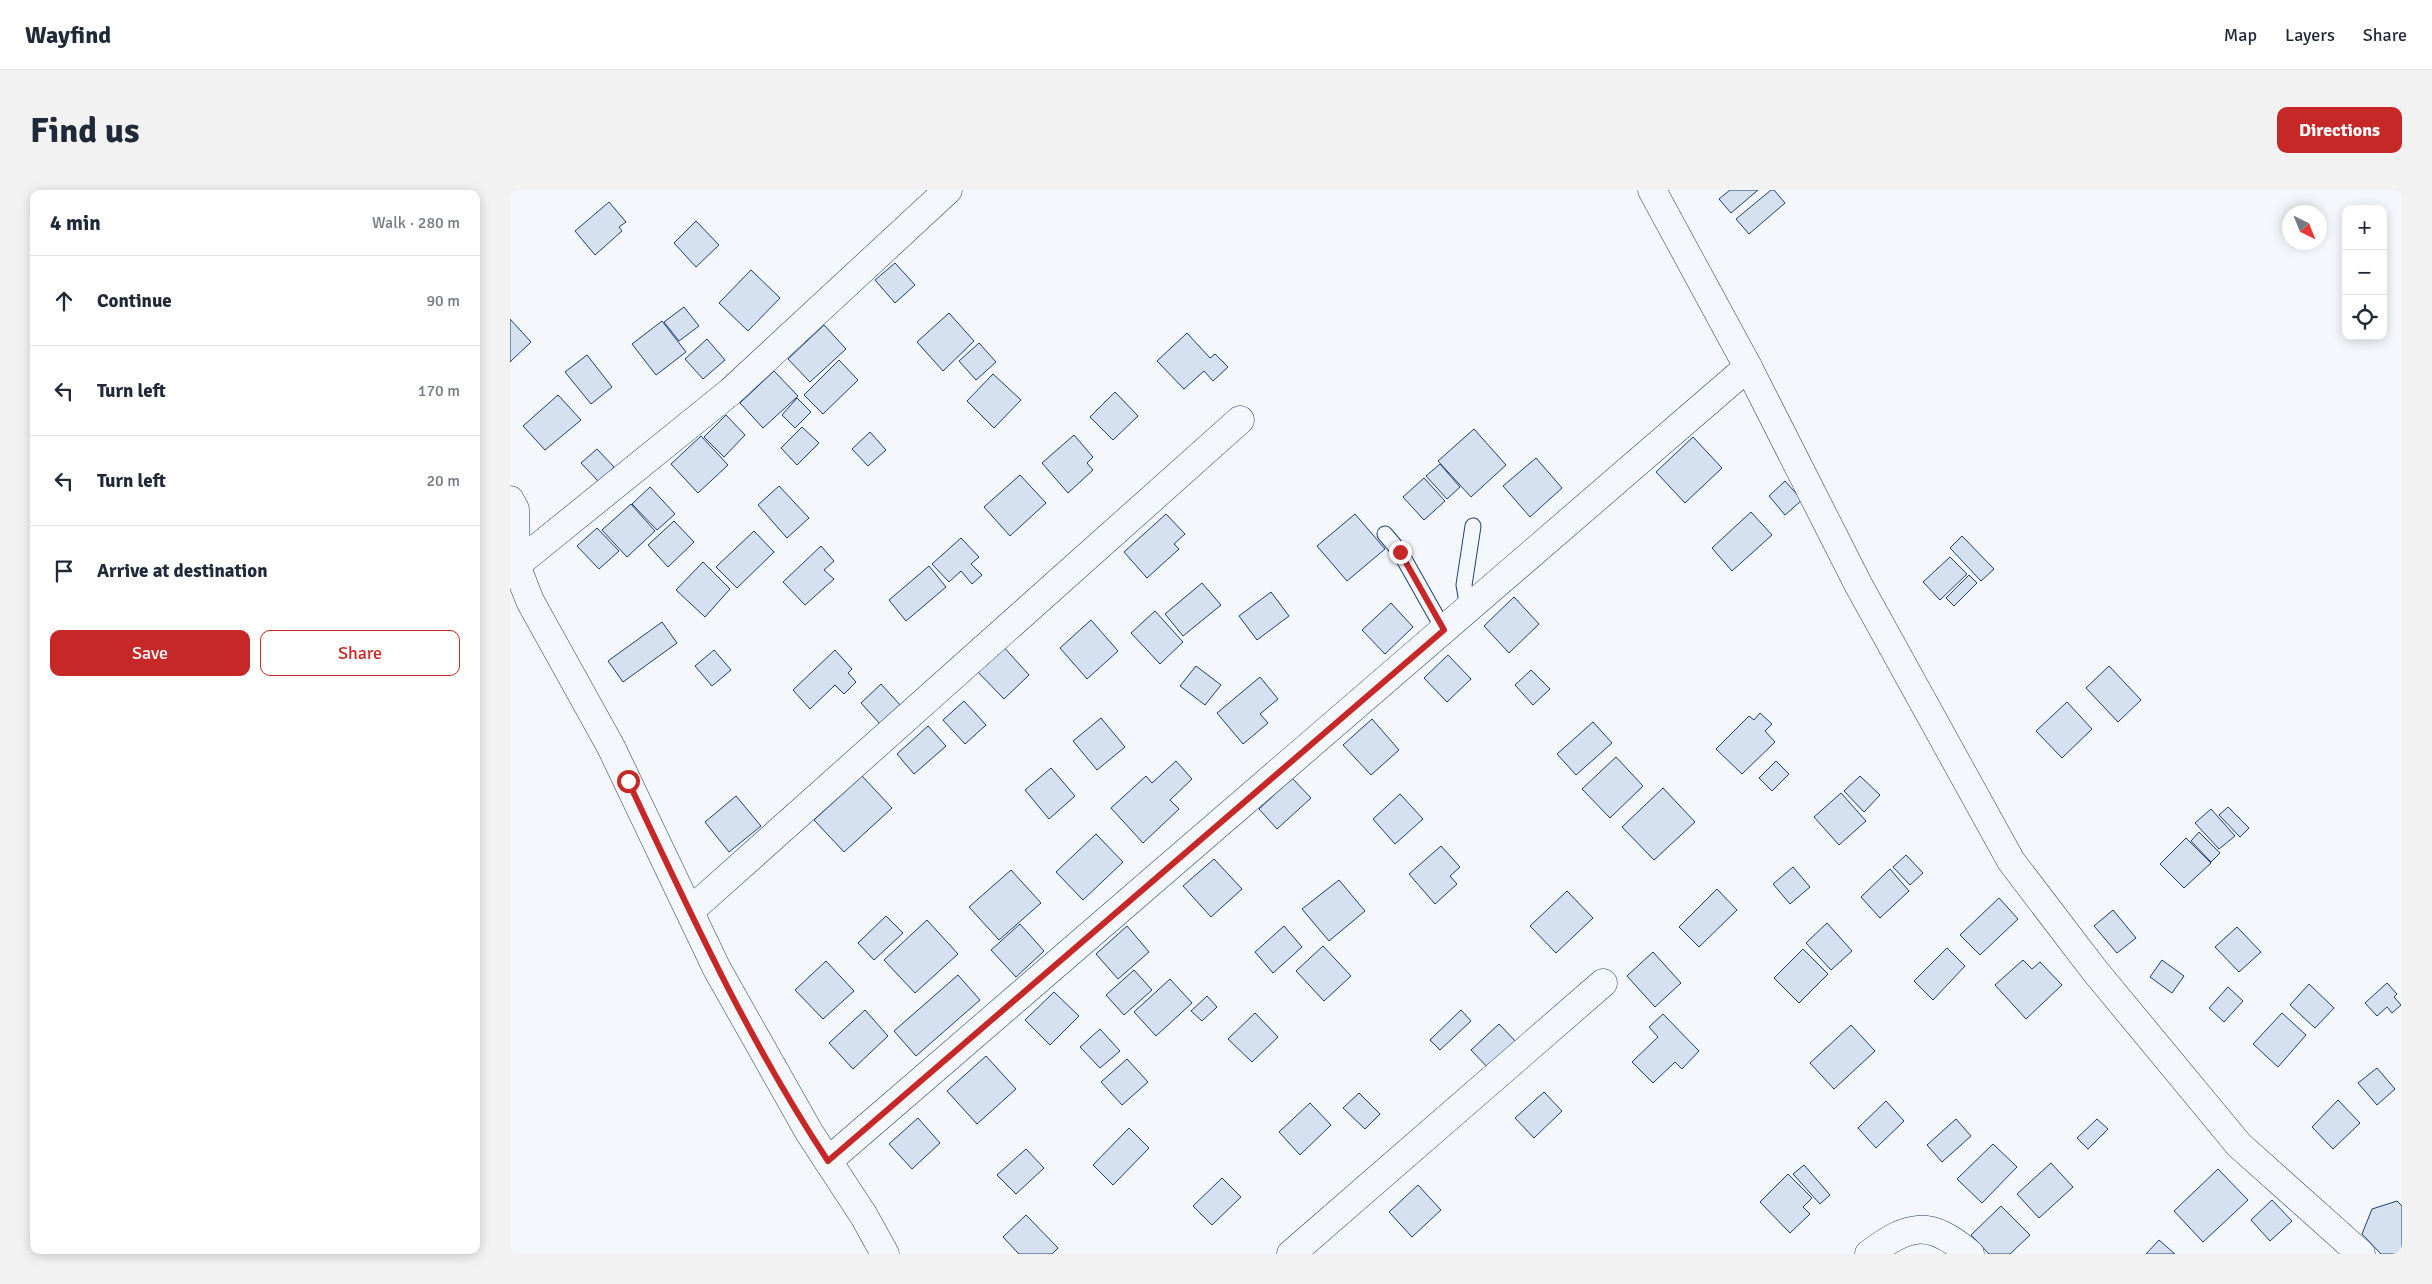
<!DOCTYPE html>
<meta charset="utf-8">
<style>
body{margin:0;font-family:Signika,sans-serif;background:#f2f2f3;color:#1f2937}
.controls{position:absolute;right:15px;top:15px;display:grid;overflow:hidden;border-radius:10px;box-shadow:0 2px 12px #0003}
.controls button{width:45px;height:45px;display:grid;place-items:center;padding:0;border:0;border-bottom:1px solid #e0e1e3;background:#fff;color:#1f2937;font:25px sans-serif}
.compass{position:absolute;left:1772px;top:15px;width:45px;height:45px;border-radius:50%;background:#fff;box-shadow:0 2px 12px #0003;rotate:137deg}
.stop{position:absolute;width:15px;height:15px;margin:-11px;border:4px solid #c62828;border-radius:50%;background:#fff}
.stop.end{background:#c62828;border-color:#fff;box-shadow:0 1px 5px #0008}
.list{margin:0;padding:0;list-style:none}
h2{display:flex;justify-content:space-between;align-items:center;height:65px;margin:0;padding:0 20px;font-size:21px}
h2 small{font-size:16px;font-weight:400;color:#747a83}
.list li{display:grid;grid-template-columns:32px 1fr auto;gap:15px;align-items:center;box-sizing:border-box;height:90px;padding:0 20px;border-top:1px solid #e0e1e3}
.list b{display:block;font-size:19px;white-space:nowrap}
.list em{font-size:16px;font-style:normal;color:#747a83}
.actions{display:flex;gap:10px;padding:15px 20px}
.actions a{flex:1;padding:11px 0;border:1px solid #c62828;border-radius:10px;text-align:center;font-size:18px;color:#c62828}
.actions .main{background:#c62828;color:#fff}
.icon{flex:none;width:28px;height:28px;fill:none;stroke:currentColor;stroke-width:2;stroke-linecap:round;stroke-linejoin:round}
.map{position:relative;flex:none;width:1892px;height:1064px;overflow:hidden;border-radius:10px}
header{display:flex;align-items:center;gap:30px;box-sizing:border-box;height:70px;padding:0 25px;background:#fff;border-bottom:1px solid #e0e1e3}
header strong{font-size:24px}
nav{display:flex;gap:28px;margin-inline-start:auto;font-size:18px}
.intro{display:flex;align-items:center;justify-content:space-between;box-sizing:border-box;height:120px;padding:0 30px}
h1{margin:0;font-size:35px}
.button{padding:12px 22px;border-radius:10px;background:#c62828;color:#fff;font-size:18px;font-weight:700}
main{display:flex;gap:30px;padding:0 30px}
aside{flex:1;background:#fff;border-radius:10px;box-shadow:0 2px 12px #0003}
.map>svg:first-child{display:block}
.building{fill:#d5e0f0;stroke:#1d3f73}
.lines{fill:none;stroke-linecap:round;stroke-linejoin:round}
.lane-casing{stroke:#1d3f73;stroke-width:17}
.street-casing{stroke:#1d3f73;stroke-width:29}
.lane{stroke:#f4f7fb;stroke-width:15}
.street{stroke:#f4f7fb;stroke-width:28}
.route{stroke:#c62828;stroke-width:6}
</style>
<header>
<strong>Wayfind</strong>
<nav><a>Map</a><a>Layers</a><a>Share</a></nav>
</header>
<div class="intro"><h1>Find us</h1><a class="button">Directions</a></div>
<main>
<aside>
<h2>4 min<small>Walk · 280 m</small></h2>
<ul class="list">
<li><svg class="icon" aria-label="ahead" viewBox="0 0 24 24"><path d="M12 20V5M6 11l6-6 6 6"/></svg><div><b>Continue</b></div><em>90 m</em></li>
<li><svg class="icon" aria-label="left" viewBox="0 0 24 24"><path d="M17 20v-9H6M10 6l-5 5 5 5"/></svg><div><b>Turn left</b></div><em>170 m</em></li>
<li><svg class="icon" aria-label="left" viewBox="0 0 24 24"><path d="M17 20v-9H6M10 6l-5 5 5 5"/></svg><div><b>Turn left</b></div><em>20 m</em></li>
<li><svg class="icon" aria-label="arrive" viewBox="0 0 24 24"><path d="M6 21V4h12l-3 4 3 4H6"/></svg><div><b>Arrive at destination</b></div></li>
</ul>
<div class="actions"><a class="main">Save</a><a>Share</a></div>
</aside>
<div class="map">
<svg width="1892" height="1064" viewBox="0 0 1892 1064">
<rect width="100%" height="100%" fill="#f4f7fb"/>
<g class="building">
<path d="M 1220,0 L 1248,0 L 1221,23 L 1209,9 Z"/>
<path d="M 1261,0 L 1264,0 L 1275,13 L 1239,44 L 1226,29 Z"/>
<path d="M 99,12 L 116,32 L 109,37 L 112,41 L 85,65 L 65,41 Z"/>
<path d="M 186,31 L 209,55 L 186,77 L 164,53 Z"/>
<path d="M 385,73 L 405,95 L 385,113 L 365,90 Z"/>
<path d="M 241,80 L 270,108 L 238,141 L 209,113 Z"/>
<path d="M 174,117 L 189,136 L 169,151 L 154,132 Z"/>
<path d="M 439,123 L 464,151 L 433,181 L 407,152 Z"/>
<path d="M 0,129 L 21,152 L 0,172 Z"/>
<path d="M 152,131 L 176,162 L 146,185 L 122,154 Z"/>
<path d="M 314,135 L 336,159 L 300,192 L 278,169 Z"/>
<path d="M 677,143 L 700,168 L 705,164 L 718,177 L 703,191 L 694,181 L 674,199 L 647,171 Z"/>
<path d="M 197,149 L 215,170 L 193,189 L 175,169 Z"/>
<path d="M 469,153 L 486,172 L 466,190 L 449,171 Z"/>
<path d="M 77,165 L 102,197 L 81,214 L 55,182 Z"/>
<path d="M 329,170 L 348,190 L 313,224 L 294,205 Z"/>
<path d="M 264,181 L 288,206 L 253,238 L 230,213 Z"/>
<path d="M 483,184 L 511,210 L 484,238 L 457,211 Z"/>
<path d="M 605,202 L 628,226 L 603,250 L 580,227 Z"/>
<path d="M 48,205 L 71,230 L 35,260 L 13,236 Z"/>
<path d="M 287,208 L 301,222 L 285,238 L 272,225 Z"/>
<path d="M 216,225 L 235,245 L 214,267 L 194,247 Z"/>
<path d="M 292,237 L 309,253 L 287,275 L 271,258 Z"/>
<path d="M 964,239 L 996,275 L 961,307 L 928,271 Z"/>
<path d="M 360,242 L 376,260 L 358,276 L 342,259 Z"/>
<path d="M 564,245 L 583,267 L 577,273 L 583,280 L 558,303 L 532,273 Z"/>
<path d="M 191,246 L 218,275 L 188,303 L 161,274 Z"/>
<path d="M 1183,247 L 1212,278 L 1175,313 L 1146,282 Z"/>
<path d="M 87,259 L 104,277 L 89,292 L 71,273 Z"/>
<path d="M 1026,268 L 1052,298 L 1020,327 L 993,296 Z"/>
<path d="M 930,274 L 950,297 L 937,309 L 916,286 Z"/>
<path d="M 510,285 L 536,313 L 500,346 L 474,317 Z"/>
<path d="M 914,288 L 935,311 L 914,330 L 893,307 Z"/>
<path d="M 1275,291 L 1292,310 L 1275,325 L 1259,306 Z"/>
<path d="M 269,296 L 299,328 L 277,348 L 248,315 Z"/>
<path d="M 140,297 L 165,324 L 147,340 L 122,314 Z"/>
<path d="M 121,314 L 145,341 L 117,367 L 92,340 Z"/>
<path d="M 1241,322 L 1262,345 L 1222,381 L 1202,358 Z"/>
<path d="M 656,324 L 675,344 L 664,354 L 669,359 L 637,388 L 614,362 Z"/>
<path d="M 845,324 L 875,359 L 837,391 L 807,356 Z"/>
<path d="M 164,331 L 184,352 L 158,377 L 138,355 Z"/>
<path d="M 87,338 L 109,361 L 89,379 L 67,356 Z"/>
<path d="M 244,341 L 264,362 L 227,398 L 206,377 Z"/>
<path d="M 1452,346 L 1484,379 L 1471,391 L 1440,358 Z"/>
<path d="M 451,348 L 469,367 L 461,374 L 472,385 L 462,394 L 451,381 L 439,392 L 422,374 Z"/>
<path d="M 311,356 L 324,371 L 314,380 L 324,389 L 295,415 L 273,392 Z"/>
<path d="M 1440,367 L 1457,384 L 1430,410 L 1413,392 Z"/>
<path d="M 193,372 L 220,399 L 195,427 L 166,400 Z"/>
<path d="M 419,376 L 436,397 L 396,431 L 379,410 Z"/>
<path d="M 1459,385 L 1467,393 L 1444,416 L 1436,408 Z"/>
<path d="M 692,393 L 711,415 L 673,446 L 655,424 Z"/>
<path d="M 761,402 L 779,426 L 747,450 L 729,426 Z"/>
<path d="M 1004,407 L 1029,434 L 999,463 L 974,436 Z"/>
<path d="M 881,413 L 903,437 L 875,464 L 852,440 Z"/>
<path d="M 645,421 L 673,452 L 650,474 L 621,443 Z"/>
<path d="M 581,430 L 608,461 L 577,489 L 550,458 Z"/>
<path d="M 152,432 L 167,453 L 113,492 L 98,471 Z"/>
<path d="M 491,454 L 519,485 L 494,509 L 465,479 Z"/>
<path d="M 204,460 L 221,480 L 202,496 L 185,476 Z"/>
<path d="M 325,460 L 342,479 L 338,483 L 346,492 L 334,504 L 325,495 L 300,519 L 283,500 Z"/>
<path d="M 938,465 L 961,489 L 937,512 L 914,488 Z"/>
<path d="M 686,476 L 711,495 L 695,515 L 670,496 Z"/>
<path d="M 1599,476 L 1631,510 L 1608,532 L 1576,498 Z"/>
<path d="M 1021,480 L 1040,499 L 1023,515 L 1005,495 Z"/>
<path d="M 750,487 L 768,509 L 750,524 L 758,533 L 733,554 L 707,523 Z"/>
<path d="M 371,494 L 392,517 L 371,535 L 351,513 Z"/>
<path d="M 454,511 L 476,535 L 455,554 L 433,530 Z"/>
<path d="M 1557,512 L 1582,539 L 1552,568 L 1526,541 Z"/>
<path d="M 1250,523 L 1262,534 L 1255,541 L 1265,552 L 1232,584 L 1206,559 L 1239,526 L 1244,530 Z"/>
<path d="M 591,528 L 615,557 L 587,580 L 563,551 Z"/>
<path d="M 862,529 L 889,560 L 861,585 L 833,555 Z"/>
<path d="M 1083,532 L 1102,553 L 1066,585 L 1047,564 Z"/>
<path d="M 418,536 L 436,556 L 404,584 L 387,564 Z"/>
<path d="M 1106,567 L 1133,596 L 1100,628 L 1072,599 Z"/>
<path d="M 666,571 L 682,589 L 660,610 L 669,619 L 633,653 L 601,618 L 636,586 L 642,593 Z"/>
<path d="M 1266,571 L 1279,584 L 1262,601 L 1249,588 Z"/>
<path d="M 541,578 L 565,606 L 539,629 L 515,600 Z"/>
<path d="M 352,586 L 382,618 L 334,662 L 304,630 Z"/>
<path d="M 1350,586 L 1370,605 L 1354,622 L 1334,601 Z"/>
<path d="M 782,588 L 801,608 L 767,639 L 749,619 Z"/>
<path d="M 1153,598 L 1185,632 L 1144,670 L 1112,637 Z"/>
<path d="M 1331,603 L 1356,631 L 1329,655 L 1304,627 Z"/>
<path d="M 890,604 L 913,629 L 885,654 L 863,629 Z"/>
<path d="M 226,606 L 251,636 L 219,662 L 195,632 Z"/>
<path d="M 1718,617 L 1739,638 L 1730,647 L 1709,625 Z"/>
<path d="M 1701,619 L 1725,646 L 1709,659 L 1685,633 Z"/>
<path d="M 1689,642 L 1710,663 L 1701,672 L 1681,651 Z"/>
<path d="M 586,644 L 613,672 L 573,710 L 546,682 Z"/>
<path d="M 1676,648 L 1701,673 L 1674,698 L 1650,674 Z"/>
<path d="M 931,656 L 950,677 L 940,686 L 947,694 L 925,714 L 899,684 Z"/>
<path d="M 1396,665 L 1413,683 L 1400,695 L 1383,677 Z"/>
<path d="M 704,669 L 732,699 L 701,727 L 673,696 Z"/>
<path d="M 1283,677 L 1300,697 L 1280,714 L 1263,694 Z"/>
<path d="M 1380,679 L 1399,701 L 1370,728 L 1351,707 Z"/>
<path d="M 501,680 L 531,713 L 489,750 L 459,717 Z"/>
<path d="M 829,690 L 855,721 L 819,751 L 792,719 Z"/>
<path d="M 1207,699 L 1227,720 L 1189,757 L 1169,737 Z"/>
<path d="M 1057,701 L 1083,728 L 1046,763 L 1020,736 Z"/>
<path d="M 1489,708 L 1508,729 L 1470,765 L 1450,745 Z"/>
<path d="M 1603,720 L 1626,748 L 1607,763 L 1584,736 Z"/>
<path d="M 376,726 L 393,743 L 364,770 L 348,753 Z"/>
<path d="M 417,730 L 448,764 L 405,803 L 374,770 Z"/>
<path d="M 1317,733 L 1342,761 L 1321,780 L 1296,753 Z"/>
<path d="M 510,734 L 534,761 L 506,787 L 481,760 Z"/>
<path d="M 617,736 L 639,762 L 608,789 L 586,764 Z"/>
<path d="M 774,736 L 792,757 L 763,783 L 745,762 Z"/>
<path d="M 1727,737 L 1751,762 L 1729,782 L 1705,757 Z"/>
<path d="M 813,756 L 841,786 L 814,811 L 786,781 Z"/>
<path d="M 1437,758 L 1455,776 L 1423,810 L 1404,791 Z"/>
<path d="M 1293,759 L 1318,784 L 1289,813 L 1264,788 Z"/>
<path d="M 1143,762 L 1171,793 L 1145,817 L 1117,786 Z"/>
<path d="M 1513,770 L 1522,779 L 1530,772 L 1552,795 L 1516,829 L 1485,795 Z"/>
<path d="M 1652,770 L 1674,786 L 1662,803 L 1640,787 Z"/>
<path d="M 316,771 L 344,801 L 313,829 L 285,800 Z"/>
<path d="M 624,780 L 642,800 L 614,825 L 596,805 Z"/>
<path d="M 448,785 L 470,810 L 406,866 L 384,841 Z"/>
<path d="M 660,789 L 682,813 L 646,846 L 624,822 Z"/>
<path d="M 1877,793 L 1887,804 L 1884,807 L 1891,815 L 1882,823 L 1877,817 L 1867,826 L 1855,813 Z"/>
<path d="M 1799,794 L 1824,818 L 1805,838 L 1780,815 Z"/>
<path d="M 1718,797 L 1733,811 L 1714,832 L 1699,818 Z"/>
<path d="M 544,802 L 569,826 L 540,855 L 515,830 Z"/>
<path d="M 697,806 L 707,817 L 692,831 L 681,821 Z"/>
<path d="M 355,820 L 378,846 L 343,879 L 319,853 Z"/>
<path d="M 951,820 L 961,831 L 930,860 L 920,850 Z"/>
<path d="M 745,823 L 768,847 L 742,872 L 718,849 Z"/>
<path d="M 1772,823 L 1796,845 L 1768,877 L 1743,854 Z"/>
<path d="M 1153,824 L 1189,861 L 1172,879 L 1165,872 L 1143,893 L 1122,872 L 1148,847 L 1139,837 Z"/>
<path d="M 989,834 L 1009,855 L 981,881 L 961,860 Z"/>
<path d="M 1341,835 L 1365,861 L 1324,899 L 1300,873 Z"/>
<path d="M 590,839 L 610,861 L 590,878 L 570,857 Z"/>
<path d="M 476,866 L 506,899 L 467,934 L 437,901 Z"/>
<path d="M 617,869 L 638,892 L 612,915 L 591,892 Z"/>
<path d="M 1867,878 L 1885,899 L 1867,915 L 1848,893 Z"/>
<path d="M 1034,902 L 1052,921 L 1024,948 L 1005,928 Z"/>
<path d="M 849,903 L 870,924 L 855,939 L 833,918 Z"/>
<path d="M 1828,910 L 1850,933 L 1823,959 L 1802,937 Z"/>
<path d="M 1376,911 L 1394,931 L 1366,958 L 1348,938 Z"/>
<path d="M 800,913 L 821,935 L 790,965 L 769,942 Z"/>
<path d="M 408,928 L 430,953 L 402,979 L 379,954 Z"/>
<path d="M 1446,929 L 1461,946 L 1432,972 L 1417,955 Z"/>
<path d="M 1587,929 L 1598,939 L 1578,959 L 1567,948 Z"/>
<path d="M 619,938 L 639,958 L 603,995 L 583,975 Z"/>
<path d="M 1483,954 L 1507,977 L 1472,1013 L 1447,989 Z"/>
<path d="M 516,959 L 534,978 L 506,1004 L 487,985 Z"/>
<path d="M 1541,973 L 1563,997 L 1529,1028 L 1507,1004 Z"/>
<path d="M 1294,975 L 1320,1005 L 1310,1014 L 1283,984 Z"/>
<path d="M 1708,979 L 1738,1010 L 1693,1052 L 1664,1021 Z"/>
<path d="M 1278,984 L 1302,1008 L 1293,1017 L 1300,1024 L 1280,1043 L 1250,1012 Z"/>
<path d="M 712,988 L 731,1007 L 702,1035 L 683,1016 Z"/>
<path d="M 908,995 L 931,1020 L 902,1047 L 879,1022 Z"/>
<path d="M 1762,1010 L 1782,1031 L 1760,1051 L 1741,1030 Z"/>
<path d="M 1887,1011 L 1892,1016 L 1892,1064 L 1871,1064 L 1852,1044 L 1862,1019 Z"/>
<path d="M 1491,1016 L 1520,1045 L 1500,1064 L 1479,1064 L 1461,1045 Z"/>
<path d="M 516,1025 L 548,1058 L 542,1064 L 509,1064 L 493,1047 Z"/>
<path d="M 1649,1050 L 1665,1064 L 1636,1064 Z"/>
</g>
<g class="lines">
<defs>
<g id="lane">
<path d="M 875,344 L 890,362 L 934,440"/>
<path d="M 958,418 L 954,395 L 963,336"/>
</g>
<g id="street">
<path d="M 1142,0 L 1238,177 L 1348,394 L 1501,671 L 1585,781 L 1729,955 L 1851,1064"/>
<path d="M 0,310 L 5,319 L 6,375 L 220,202 L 438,0"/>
<path d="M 0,379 L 6,375 L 20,411 L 101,557 L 207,779 L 299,942 L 354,1026 L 375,1064"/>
<path d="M 180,721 L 730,230"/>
<path d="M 318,971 L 1238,177"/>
<path d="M 781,1064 L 1093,793"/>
<path d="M 1359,1064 C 1400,1033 1420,1030 1460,1064"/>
</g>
</defs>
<use href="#lane" class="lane-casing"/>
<use href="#street" class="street-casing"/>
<use href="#lane" class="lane"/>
<use href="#street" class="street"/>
</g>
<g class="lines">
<path class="route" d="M 118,591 C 179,720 239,852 318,971 L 934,440 L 890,362"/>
</g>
</svg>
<div class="controls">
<button>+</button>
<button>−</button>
<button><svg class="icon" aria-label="locate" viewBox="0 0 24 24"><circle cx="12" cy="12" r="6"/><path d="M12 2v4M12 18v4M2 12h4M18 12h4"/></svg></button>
</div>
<svg class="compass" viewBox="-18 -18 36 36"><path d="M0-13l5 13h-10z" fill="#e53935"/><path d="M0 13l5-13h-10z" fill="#747a83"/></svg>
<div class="stop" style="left:118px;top:591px"></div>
<div class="stop end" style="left:890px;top:362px"></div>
</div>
</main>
